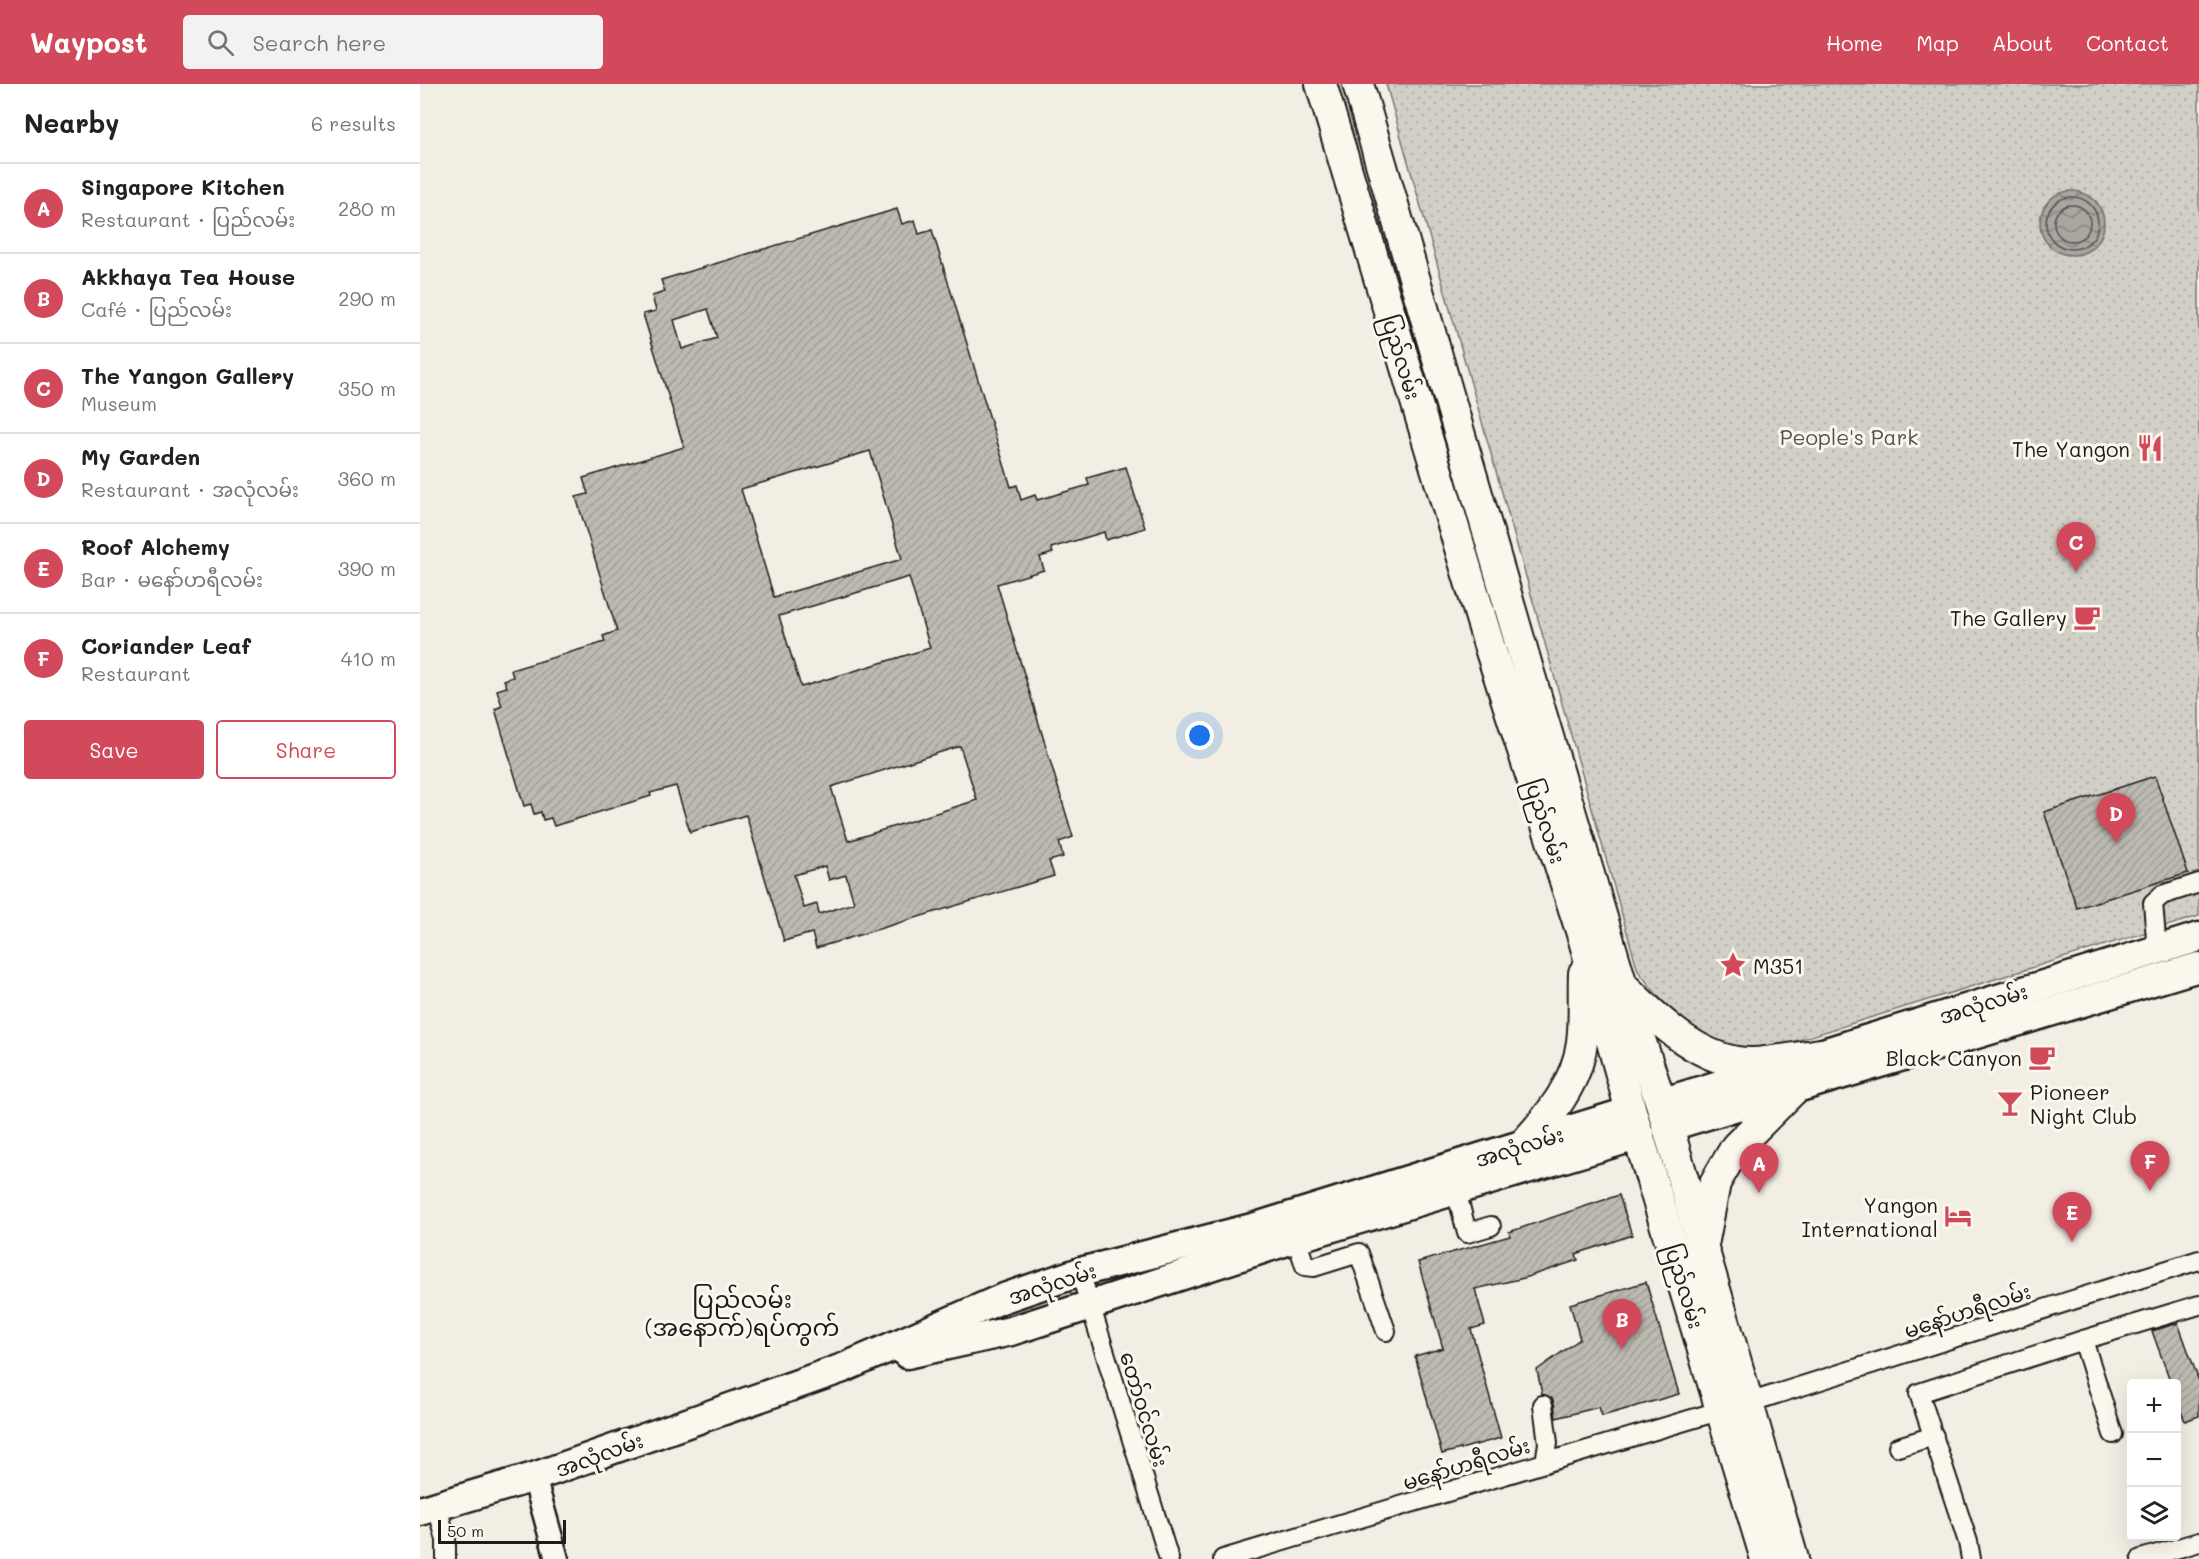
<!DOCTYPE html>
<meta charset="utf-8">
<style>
body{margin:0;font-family:Mali,"Noto Sans Myanmar",sans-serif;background:#f2f2f2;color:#222}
.controls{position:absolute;right:18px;bottom:18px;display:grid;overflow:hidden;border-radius:6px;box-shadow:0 6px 24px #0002}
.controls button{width:54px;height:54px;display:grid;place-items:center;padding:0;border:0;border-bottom:2px solid #e0e0e0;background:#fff;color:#222;font:30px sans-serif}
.scale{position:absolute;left:18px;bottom:15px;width:128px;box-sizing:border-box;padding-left:6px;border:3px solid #1c1c1c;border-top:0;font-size:16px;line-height:21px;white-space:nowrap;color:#1c1c1c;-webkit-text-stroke:4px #fbf7ec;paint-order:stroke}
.you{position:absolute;left:780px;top:652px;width:21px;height:21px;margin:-15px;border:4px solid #fff;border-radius:50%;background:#1a73e8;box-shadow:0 0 0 9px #1a73e833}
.badge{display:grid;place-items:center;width:39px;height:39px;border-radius:50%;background:#d1495b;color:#fff;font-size:20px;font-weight:700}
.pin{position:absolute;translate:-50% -50px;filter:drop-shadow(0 2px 3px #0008)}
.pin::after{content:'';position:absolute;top:32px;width:21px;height:18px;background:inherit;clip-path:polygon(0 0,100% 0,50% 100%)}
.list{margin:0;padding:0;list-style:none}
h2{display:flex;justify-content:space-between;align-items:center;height:78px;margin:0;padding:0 24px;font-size:26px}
h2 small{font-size:20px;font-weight:400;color:#767676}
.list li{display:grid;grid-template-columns:39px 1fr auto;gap:18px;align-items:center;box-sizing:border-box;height:90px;padding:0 24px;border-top:2px solid #e0e0e0}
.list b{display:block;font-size:22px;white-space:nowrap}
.list p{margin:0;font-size:20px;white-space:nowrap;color:#767676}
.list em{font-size:20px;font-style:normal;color:#767676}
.actions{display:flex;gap:12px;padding:18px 24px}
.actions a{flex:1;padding:14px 0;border:2px solid #d1495b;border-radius:6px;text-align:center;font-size:21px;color:#d1495b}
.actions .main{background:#d1495b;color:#fff}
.icon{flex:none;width:33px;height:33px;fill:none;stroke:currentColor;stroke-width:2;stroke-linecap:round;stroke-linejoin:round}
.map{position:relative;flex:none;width:1779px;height:1475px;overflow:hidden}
header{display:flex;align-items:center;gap:36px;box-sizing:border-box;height:84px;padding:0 30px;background:#d1495b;color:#fff}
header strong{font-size:28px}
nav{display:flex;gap:33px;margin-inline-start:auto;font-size:21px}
.search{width:420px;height:54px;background:#f2f2f2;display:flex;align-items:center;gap:15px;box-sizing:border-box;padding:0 21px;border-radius:6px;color:#767676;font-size:22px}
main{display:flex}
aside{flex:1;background:#fff}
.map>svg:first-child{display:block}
.park{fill:url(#park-dots);stroke:#777671;stroke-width:1.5}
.water{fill:url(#water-waves);stroke:#716f6b;stroke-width:1.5}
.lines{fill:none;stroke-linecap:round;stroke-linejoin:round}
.shore{stroke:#545351;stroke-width:1.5}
.building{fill:url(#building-hatch);stroke:#1c1c1c;stroke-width:1.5;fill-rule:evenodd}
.minor-casing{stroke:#1c1c1c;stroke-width:22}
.tertiary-casing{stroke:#1c1c1c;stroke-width:27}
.primary-casing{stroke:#1c1c1c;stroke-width:33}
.trunk-casing{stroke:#1c1c1c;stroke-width:34}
.minor{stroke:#fbf7ec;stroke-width:18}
.tertiary{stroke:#fbf7ec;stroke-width:22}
.primary{stroke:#fbf7ec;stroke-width:28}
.trunk{stroke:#fbf7ec;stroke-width:30}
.labels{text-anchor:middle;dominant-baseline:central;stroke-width:6;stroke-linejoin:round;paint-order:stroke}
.street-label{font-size:21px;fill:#1c1c1c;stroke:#fbf7ec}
.park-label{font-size:21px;fill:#53524f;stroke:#fbf7ec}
.poi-label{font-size:21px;fill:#1c1c1c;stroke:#fbf7ec;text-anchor:end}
.quarter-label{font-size:24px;fill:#1c1c1c;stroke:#fbf7ec}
</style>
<header>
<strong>Waypost</strong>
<div class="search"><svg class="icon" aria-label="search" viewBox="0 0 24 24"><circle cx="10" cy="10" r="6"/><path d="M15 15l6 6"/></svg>Search here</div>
<nav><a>Home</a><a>Map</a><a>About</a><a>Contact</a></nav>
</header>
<main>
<aside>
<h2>Nearby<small>6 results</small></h2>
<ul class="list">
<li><span class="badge">A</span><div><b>Singapore Kitchen</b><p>Restaurant · ပြည်လမ်း</p></div><em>280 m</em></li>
<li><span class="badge">B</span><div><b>Akkhaya Tea House</b><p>Café · ပြည်လမ်း</p></div><em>290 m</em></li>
<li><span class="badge">C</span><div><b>The Yangon Gallery</b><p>Museum</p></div><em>350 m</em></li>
<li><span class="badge">D</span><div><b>My Garden</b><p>Restaurant · အလုံလမ်း</p></div><em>360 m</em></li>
<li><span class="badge">E</span><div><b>Roof Alchemy</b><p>Bar · မနော်ဟရီလမ်း</p></div><em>390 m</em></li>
<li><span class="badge">F</span><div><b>Coriander Leaf</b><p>Restaurant</p></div><em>410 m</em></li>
</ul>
<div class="actions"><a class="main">Save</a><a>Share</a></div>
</aside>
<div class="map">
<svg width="1779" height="1475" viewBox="0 0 1779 1475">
<defs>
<pattern id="park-dots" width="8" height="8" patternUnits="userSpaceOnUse" patternTransform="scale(1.5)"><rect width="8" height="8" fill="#d2cfc6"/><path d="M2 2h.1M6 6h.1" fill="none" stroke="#b4b1aa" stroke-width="1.8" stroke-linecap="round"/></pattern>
<pattern id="water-waves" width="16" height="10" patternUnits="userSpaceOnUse" patternTransform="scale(1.5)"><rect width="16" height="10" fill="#a9a6a0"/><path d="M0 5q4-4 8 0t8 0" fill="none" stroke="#898682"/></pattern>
<pattern id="building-hatch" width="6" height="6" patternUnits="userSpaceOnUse" patternTransform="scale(1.5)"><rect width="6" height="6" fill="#bdbab1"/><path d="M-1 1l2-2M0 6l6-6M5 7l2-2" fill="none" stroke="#a29f98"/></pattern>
</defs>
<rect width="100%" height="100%" fill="#f2eee4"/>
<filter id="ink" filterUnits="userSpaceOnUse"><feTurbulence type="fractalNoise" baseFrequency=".0167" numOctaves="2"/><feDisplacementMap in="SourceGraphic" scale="12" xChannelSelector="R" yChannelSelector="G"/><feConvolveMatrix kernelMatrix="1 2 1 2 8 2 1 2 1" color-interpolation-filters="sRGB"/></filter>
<g filter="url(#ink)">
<path class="park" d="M 966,0 L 1779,0 L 1779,832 L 1333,970 L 1263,943 L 1218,887 Z"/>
<circle class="water" cx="1652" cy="139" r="32"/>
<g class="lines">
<g class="shore">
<circle cx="1652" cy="139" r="26"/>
<circle cx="1652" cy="139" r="18"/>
</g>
</g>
<g class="building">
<path d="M 477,125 L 482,140 L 495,136 L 499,150 L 512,146 L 591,403 L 597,401 L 601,416 L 615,411 L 617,416 L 669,401 L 667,394 L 706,383 L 725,444 L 686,456 L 684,448 L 631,464 L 633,469 L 620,473 L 624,486 L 577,500 L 653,753 L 639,758 L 643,773 L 629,777 L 634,792 L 396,864 L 392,849 L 364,857 L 326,731 L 270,748 L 256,702 L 230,709 L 231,712 L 134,742 L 131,734 L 123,736 L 121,728 L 114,730 L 111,720 L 104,722 L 75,625 L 82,622 L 77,606 L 87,603 L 84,596 L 93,593 L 91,586 L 185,558 L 183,552 L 197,547 L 156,413 L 168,410 L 163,394 L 264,363 L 223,230 L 236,227 L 232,212 L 245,208 L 241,196 ZM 288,225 L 297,254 L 262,265 L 254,236 ZM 450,367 L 482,475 L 354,513 L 321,405 ZM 489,493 L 510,564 L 381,603 L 359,532 ZM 540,662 L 557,716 L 428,757 L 411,703 ZM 405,782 L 409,796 L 426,791 L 434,819 L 399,830 L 397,820 L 384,824 L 374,791 Z"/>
<path d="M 1735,692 L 1768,789 L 1657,824 L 1624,728 Z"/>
<path d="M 1199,1111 L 1212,1151 L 1156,1170 L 1158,1176 L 1104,1194 L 1055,1205 L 1065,1241 L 1051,1245 L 1081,1354 L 1022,1370 L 995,1272 L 1023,1264 L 998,1178 L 1090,1152 L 1089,1148 Z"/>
<path d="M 1226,1198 L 1259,1310 L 1182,1332 L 1179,1323 L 1136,1334 L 1134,1319 L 1132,1314 L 1122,1310 L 1117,1286 L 1160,1255 L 1150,1220 Z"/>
<path d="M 1758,1239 L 1779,1297 L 1779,1332 L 1765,1337 L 1756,1315 L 1756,1299 L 1751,1299 L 1732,1247 Z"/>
</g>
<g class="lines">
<defs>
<g id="minor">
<path d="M 1737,866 L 1733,819 L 1742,811 L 1779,799"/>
<path d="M 1036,1106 L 1047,1149 L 1071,1142"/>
<path d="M 876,1154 L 885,1182 L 894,1183 L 939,1169 L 966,1247"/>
<path d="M 660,1188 L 749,1475"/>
<path d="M 1663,1256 L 1779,1221"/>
<path d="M 1328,1319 L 1779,1176"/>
<path d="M 1123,1321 L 1128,1359 L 1125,1379"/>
<path d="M 1478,1363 L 1514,1352"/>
<path d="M 17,1422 L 26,1456 L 26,1475"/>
<path d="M 803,1475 L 1302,1326"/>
<path d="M 1551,1475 L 1548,1458 L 1499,1309 L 1663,1256 L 1693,1350"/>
<path d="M 1721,1475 L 1779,1458"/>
</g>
<path id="tertiary" d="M 114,1393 L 137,1475"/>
<g id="primary">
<path d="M 1241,1019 L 1779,853"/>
<path d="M 1247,1043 L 1779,883"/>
<path d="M 487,1270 L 591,1247 L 876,1154 L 1220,1051"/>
<path d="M 0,1427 L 114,1393 L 423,1284 L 581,1215 L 660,1188 L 836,1143 L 1211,1027"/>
</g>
<g id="trunk">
<path d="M 901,0 L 1069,561 L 1164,856 L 1211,1027 L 1346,1475"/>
<path d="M 938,0 L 1109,589 L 1202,901 L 1241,1019 L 1373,1475"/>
<path d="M 1206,905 C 1239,937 1282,980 1332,979 C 1354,978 1378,973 1401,970"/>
<path d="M 1103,1061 C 1130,1032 1157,999 1162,958 C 1165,936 1163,912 1164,889"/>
<path d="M 1284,1156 L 1295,1099 L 1316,1063 L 1377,1002"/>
</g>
</defs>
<use href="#minor" class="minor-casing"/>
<use href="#tertiary" class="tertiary-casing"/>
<use href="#primary" class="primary-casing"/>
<use href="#trunk" class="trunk-casing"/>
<use href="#minor" class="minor"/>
<use href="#tertiary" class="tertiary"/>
<use href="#primary" class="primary"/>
<use href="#trunk" class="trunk"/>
</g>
</g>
<defs>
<symbol id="restaurant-bare" viewBox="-9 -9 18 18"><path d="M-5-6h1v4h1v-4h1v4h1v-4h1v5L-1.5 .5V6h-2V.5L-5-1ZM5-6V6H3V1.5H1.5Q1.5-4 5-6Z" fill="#d1495b" stroke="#fbf7ec" stroke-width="2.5" paint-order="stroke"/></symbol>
<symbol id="cafe-bare" viewBox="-9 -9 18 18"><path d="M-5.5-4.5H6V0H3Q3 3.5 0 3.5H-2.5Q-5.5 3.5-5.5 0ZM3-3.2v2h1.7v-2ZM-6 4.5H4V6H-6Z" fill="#d1495b" stroke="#fbf7ec" stroke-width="2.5" paint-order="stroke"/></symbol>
<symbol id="sight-bare" viewBox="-9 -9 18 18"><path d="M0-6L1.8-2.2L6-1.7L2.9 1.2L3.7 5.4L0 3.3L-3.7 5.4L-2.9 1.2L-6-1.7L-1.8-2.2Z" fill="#d1495b" stroke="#fbf7ec" stroke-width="2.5" paint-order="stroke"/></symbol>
<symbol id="bar-bare" viewBox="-9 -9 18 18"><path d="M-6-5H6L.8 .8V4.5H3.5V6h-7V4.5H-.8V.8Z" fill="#d1495b" stroke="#fbf7ec" stroke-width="2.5" paint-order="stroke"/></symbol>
<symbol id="hotel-bare" viewBox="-9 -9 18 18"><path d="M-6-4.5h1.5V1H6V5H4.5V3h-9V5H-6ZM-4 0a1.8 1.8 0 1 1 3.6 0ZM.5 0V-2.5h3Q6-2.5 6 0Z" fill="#d1495b" stroke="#fbf7ec" stroke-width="2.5" paint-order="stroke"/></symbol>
</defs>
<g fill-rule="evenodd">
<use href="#restaurant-bare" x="1711" y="345" width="38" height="38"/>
<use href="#cafe-bare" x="1648" y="514" width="38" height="38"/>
<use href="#sight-bare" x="1294" y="862" width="38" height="38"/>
<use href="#cafe-bare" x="1603" y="954" width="38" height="38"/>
<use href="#bar-bare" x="1571" y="1000" width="38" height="38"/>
<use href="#hotel-bare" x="1519" y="1113" width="38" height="38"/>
</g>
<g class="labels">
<g class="street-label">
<text transform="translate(982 273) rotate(73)">ပြည်လမ်း</text>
<text transform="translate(1126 737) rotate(72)">ပြည်လမ်း</text>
<text transform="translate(1563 919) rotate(-17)">အလုံလမ်း</text>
<text transform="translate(1099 1062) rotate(-17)">အလုံလမ်း</text>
<text transform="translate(632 1199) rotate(-18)">အလုံလမ်း</text>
<text transform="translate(1265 1202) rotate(73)">ပြည်လမ်း</text>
<text transform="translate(1547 1226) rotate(-18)">မနော်ဟရီလမ်း</text>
<text transform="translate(725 1325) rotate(73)">တော်ဝင်လမ်း</text>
<text transform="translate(179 1370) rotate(-20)">အလုံလမ်း</text>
<text transform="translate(1046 1379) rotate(-17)">မနော်ဟရီလမ်း</text>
</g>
<g class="park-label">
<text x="1429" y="352">People's Park</text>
</g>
<g class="poi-label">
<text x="1710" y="364">The Yangon</text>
<text x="1647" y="533">The Gallery</text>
<text x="1333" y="881" text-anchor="start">M351</text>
<text x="1602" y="973">Black Canyon</text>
<text x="1610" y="1007" text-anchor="start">Pioneer<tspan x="1610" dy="24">Night Club</tspan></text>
<text x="1518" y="1120">Yangon<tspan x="1518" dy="24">International</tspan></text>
</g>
<g class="quarter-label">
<text x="322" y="1214">ပြည်လမ်း<tspan x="322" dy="28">(အနောက်)ရပ်ကွက်</tspan></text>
</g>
</g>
</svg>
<div class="controls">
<button>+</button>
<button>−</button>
<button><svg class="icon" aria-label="layers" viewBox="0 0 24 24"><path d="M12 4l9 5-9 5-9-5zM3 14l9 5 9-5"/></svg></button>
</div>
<div class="scale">50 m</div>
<div class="you"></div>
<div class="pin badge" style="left:1339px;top:1109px">A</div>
<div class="pin badge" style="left:1202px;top:1265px">B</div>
<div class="pin badge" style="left:1656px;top:488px">C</div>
<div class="pin badge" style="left:1696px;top:759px">D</div>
<div class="pin badge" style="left:1652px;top:1158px">E</div>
<div class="pin badge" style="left:1730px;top:1107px">F</div>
</div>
</main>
